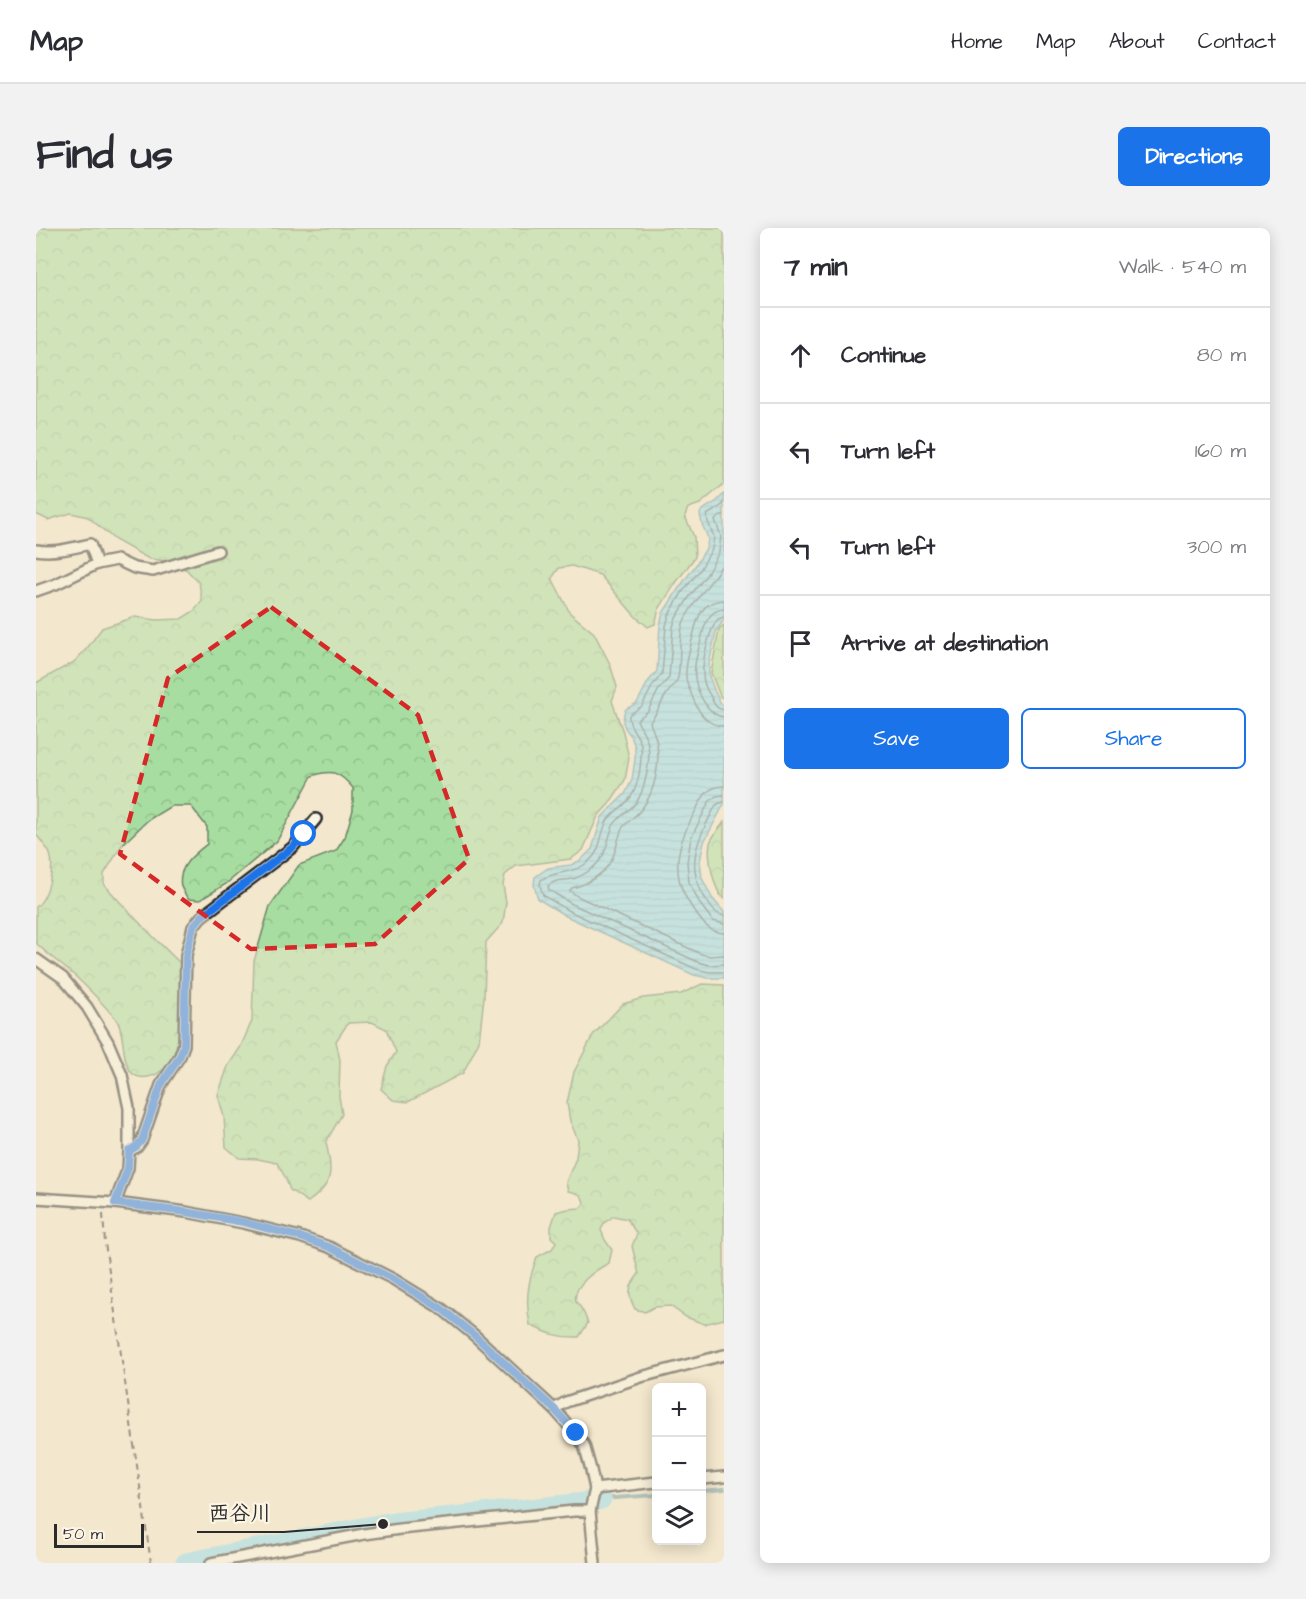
<!DOCTYPE html>
<meta charset="utf-8">
<style>
body{margin:0;font-family:"Architects Daughter","Klee One",sans-serif;background:#f2f2f3;color:#2b2b33}
.controls{position:absolute;right:18px;bottom:18px;display:grid;overflow:hidden;border-radius:9px;box-shadow:0 3px 15px #0003}
.controls button{width:54px;height:54px;display:grid;place-items:center;padding:0;border:0;border-bottom:2px solid #e1e1e2;background:#fff;color:#2b2b33;font:30px sans-serif}
.scale{position:absolute;left:18px;bottom:15px;width:90px;box-sizing:border-box;padding-left:6px;border:3px solid #2b2b2b;border-top:0;font-size:16px;line-height:21px;white-space:nowrap;color:#2b2b2b;-webkit-text-stroke:4px #fcf5e5;paint-order:stroke}
.stop{position:absolute;width:18px;height:18px;margin:-14px;border:4px solid #1a73e8;border-radius:50%;background:#fff}
.stop.end{background:#1a73e8;border-color:#fff;box-shadow:0 2px 6px #0008}
.list{margin:0;padding:0;list-style:none}
h2{display:flex;justify-content:space-between;align-items:center;height:78px;margin:0;padding:0 24px;font-size:26px}
h2 small{font-size:20px;font-weight:400;color:#7c7c81}
.list li{display:grid;grid-template-columns:39px 1fr auto;gap:18px;align-items:center;box-sizing:border-box;height:96px;padding:0 24px;border-top:2px solid #e1e1e2}
.list b{display:block;font-size:22px;white-space:nowrap}
.list em{font-size:20px;font-style:normal;color:#7c7c81}
.actions{display:flex;gap:12px;padding:18px 24px}
.actions a{flex:1;padding:14px 0;border:2px solid #1a73e8;border-radius:9px;text-align:center;font-size:21px;color:#1a73e8}
.actions .main{background:#1a73e8;color:#fff}
.icon{flex:none;width:33px;height:33px;fill:none;stroke:currentColor;stroke-width:2;stroke-linecap:round;stroke-linejoin:round}
.map{position:relative;flex:none;width:688px;height:1335px;overflow:hidden;border-radius:9px}
header{display:flex;align-items:center;gap:36px;box-sizing:border-box;height:84px;padding:0 30px;background:#fff;border-bottom:2px solid #e1e1e2}
header strong{font-size:28px}
nav{display:flex;gap:33px;margin-inline-start:auto;font-size:21px}
.intro{display:flex;align-items:center;justify-content:space-between;box-sizing:border-box;height:144px;padding:0 36px}
h1{margin:0;font-size:42px}
.button{padding:15px 27px;border-radius:9px;background:#1a73e8;color:#fff;font-size:21px;font-weight:700}
main{display:flex;gap:36px;padding:0 36px}
aside{flex:1;background:#fff;border-radius:9px;box-shadow:0 3px 15px #0003}
.map>svg:first-child{display:block}
.forest{fill:url(#forest-crowns);stroke:#698466;stroke-width:1.5}
.water{fill:url(#water-rules);stroke:#6895a2;stroke-width:1.5}
.lines{fill:none;stroke-linecap:round;stroke-linejoin:round}
.shore{stroke:#54717b;stroke-width:1.5}
.stream{stroke:#6895a2;stroke-width:4}
.river{stroke:#91dbf2;stroke-width:21}
.minor-casing{stroke:#2b2b2b;stroke-width:14}
.path{stroke:#2b2b2b;stroke-width:2;stroke-dasharray:6 4.5;stroke-linecap:butt}
.minor{stroke:#fcf5e5;stroke-width:9}
.route{stroke:#1a73e8;stroke-width:8}
.marked{fill:none;stroke:#d62828;stroke-width:4.5;stroke-dasharray:12 8;stroke-linejoin:round}
.leader{fill:none;stroke:#2b2b2b;stroke-width:2}
.callout-dot{fill:#2b2b2b;stroke:#fcf5e5;stroke-width:2}
.callout-label{font-size:21px;text-anchor:middle;font-weight:bold;fill:#2b2b2b;stroke:#fcf5e5;stroke-width:4.5;stroke-linejoin:round;paint-order:stroke}
</style>
<header>
<strong>Map</strong>
<nav><a>Home</a><a>Map</a><a>About</a><a>Contact</a></nav>
</header>
<div class="intro"><h1>Find us</h1><a class="button">Directions</a></div>
<main>
<div class="map">
<svg width="688" height="1335" viewBox="0 0 688 1335">
<defs>
<pattern id="forest-crowns" width="20" height="18" patternUnits="userSpaceOnUse" patternTransform="scale(1.5)"><rect width="20" height="18" fill="#a7dda0"/><path d="M2 6a3 3 0 1 1 6 0M12 15a3 3 0 1 1 6 0" fill="none" stroke="#90be8a"/></pattern>
<pattern id="water-rules" width="6" height="5" patternUnits="userSpaceOnUse" patternTransform="scale(1.5)"><rect width="6" height="5" fill="#91dbf2"/><path d="M0 2.5h6" fill="none" stroke="#7dbcd0"/></pattern>
</defs>
<rect width="100%" height="100%" fill="#f3e7cd"/>
<filter id="ink" filterUnits="userSpaceOnUse"><feTurbulence type="fractalNoise" baseFrequency=".0167" numOctaves="2"/><feDisplacementMap in="SourceGraphic" scale="12" xChannelSelector="R" yChannelSelector="G"/><feConvolveMatrix kernelMatrix="1 2 1 2 8 2 1 2 1" color-interpolation-filters="sRGB"/></filter>
<g filter="url(#ink)">
<g class="forest">
<path d="M 0,0 L 688,0 L 688,256 L 664,276 L 652,280 L 649,288 L 658,309 L 659,329 L 639,356 L 623,381 L 619,396 L 612,399 L 599,388 L 564,347 L 536,338 L 523,340 L 516,350 L 534,385 L 558,405 L 574,436 L 581,459 L 576,473 L 587,504 L 593,530 L 589,552 L 573,576 L 562,588 L 547,622 L 535,631 L 480,638 L 469,647 L 467,657 L 470,674 L 467,695 L 450,714 L 448,769 L 443,813 L 427,845 L 372,874 L 357,872 L 345,861 L 351,838 L 360,824 L 350,801 L 336,794 L 312,795 L 300,813 L 304,832 L 303,868 L 306,886 L 290,914 C 296,944 299,955 272,974 L 254,962 L 249,949 L 241,935 L 222,931 L 203,930 L 190,919 L 188,889 L 182,867 L 192,838 L 204,820 L 216,793 L 218,733 L 234,678 L 263,637 L 300,623 L 309,609 L 317,582 L 317,560 C 303,544 297,541 276,548 L 241,613 L 190,656 L 164,672 L 152,671 C 150,667 146,662 145,658 C 141,639 158,626 171,616 L 171,599 L 155,578 L 135,578 L 112,592 L 86,617 L 68,646 L 68,656 C 92,684 117,709 144,735 C 143,765 154,842 112,849 C 106,850 99,849 95,844 C 85,831 89,802 80,791 C 68,777 53,761 39,748 C 26,737 12,727 0,715 L 0,679 C 12,670 19,640 14,626 C 11,619 4,612 0,606 L 0,455 L 38,434 L 52,419 L 66,400 L 99,389 L 121,392 L 145,391 L 158,383 L 166,373 L 163,355 L 151,342 L 133,333 L 113,331 L 79,312 L 52,289 L 35,285 L 12,292 L 0,286 Z"/>
<path d="M 688,397 L 688,471 L 684,468 L 675,445 L 683,401 Z"/>
<path d="M 688,594 L 688,671 C 678,663 671,629 674,615 C 676,608 684,600 688,594 Z"/>
<path d="M 666,756 L 688,757 L 688,1091 L 668,1096 L 650,1089 L 634,1078 L 618,1079 L 609,1084 L 599,1081 C 591,1066 592,1059 603,1046 L 596,1018 L 601,1006 L 591,991 L 578,988 L 568,995 L 565,1002 L 569,1012 L 576,1022 L 573,1035 C 561,1041 535,1058 540,1074 C 541,1075 546,1081 546,1082 C 549,1086 550,1091 552,1095 L 543,1109 C 524,1110 510,1105 494,1097 C 489,1072 492,1053 501,1029 L 516,1021 L 520,1014 L 515,1009 L 515,999 L 520,984 L 532,981 L 544,980 L 548,976 C 547,966 542,965 532,963 L 530,954 L 540,930 L 542,912 L 534,893 L 531,875 L 538,844 L 557,807 L 587,776 L 607,770 L 645,766 Z"/>
</g>
<path class="water" d="M 688,266 L 688,392 L 680,403 L 673,436 L 673,448 L 679,464 L 684,474 L 688,478 L 688,576 L 668,614 L 664,633 L 666,650 L 676,670 L 688,684 L 688,750 L 672,750 L 658,747 L 530,688 L 502,671 L 498,657 L 499,649 L 512,640 L 535,637 L 545,632 L 556,621 L 566,589 L 589,566 L 596,552 L 599,531 L 599,519 L 595,508 L 589,500 L 587,494 L 588,485 L 590,481 L 601,475 L 612,454 L 621,443 L 624,397 L 627,385 L 643,360 L 659,338 L 671,319 L 672,310 L 666,296 L 664,286 L 666,282 L 680,274 Z"/>
<g class="lines">
<g class="shore">
<path d="M 688,275 L 684,279 L 671,287 L 672,294 L 678,309 L 676,321 L 664,342 L 647,363 L 633,387 L 630,398 L 626,446 L 617,457 L 606,478 L 593,487 C 592,499 602,505 605,517 C 606,521 605,526 605,530 C 604,543 602,560 594,570 C 588,579 576,584 571,593 C 562,611 567,624 548,637 C 534,647 519,642 505,652 L 504,657 L 507,667 L 533,683 L 660,741 L 673,744 L 688,744"/>
<path d="M 688,286 L 679,292 L 685,308 L 683,324 L 671,346 L 654,368 L 640,390 L 637,399 L 633,450 L 623,461 L 612,483 L 601,492 C 604,500 611,507 612,517 C 615,532 609,562 600,575 C 593,583 582,589 577,598 C 569,618 572,628 554,642 C 549,646 543,649 537,651 C 528,653 518,651 512,658 L 513,662 L 536,676 L 662,734 L 673,737 L 688,736"/>
<path d="M 688,334 C 676,354 658,372 648,393 C 642,407 645,434 642,450 C 639,457 634,461 630,467 C 624,476 621,486 614,494 C 616,501 620,509 621,516 C 624,536 619,563 607,579 C 602,587 593,592 587,599 C 583,606 581,618 578,626 C 573,643 553,656 536,660 L 534,663 L 541,668 L 665,726 L 674,728 L 688,727"/>
<path d="M 688,372 C 663,373 661,393 656,412 C 653,424 649,437 650,450 C 651,456 654,462 656,468 C 662,483 670,498 688,498"/>
<path d="M 688,381 C 671,382 668,399 665,412 C 662,424 657,437 659,450 C 661,464 672,488 688,489"/>
<path d="M 688,389 L 682,391 C 673,402 666,432 667,446 C 667,454 671,463 675,469 C 678,476 680,481 688,482"/>
<path d="M 688,558 C 671,558 666,570 659,584 C 647,606 637,629 644,655 C 647,666 655,679 662,688 C 669,698 675,704 688,705"/>
<path d="M 688,567 L 680,568 L 673,574 L 655,610 L 651,634 L 653,654 L 664,676 L 677,693 L 688,696"/>
<path d="M 688,574 L 684,575 L 680,577 C 662,611 647,638 671,673 C 675,680 680,687 688,688"/>
</g>
<g class="stream">
<path d="M 666,1263 L 688,1261"/>
<path d="M 565,1271 L 620,1267"/>
</g>
<path class="river" d="M 150,1335 L 347,1296 L 465,1284 L 548,1275 L 565,1271"/>
<defs>
<g id="minor">
<path d="M 0,322 C 19,325 36,320 54,316 L 61,336"/>
<path d="M 0,363 L 20,356 L 61,336 L 81,332 L 98,340 L 117,343 L 182,323"/>
<path d="M 0,731 L 27,750 L 51,779 L 72,814 L 86,847 L 93,880 L 93,923 L 92,940 L 79,975"/>
<path d="M 93,923 L 101,919 L 106,912 L 125,857 L 144,828 L 148,817 L 150,727 L 157,699 L 165,689 L 257,619 L 280,591"/>
<path d="M 0,970 L 79,975 L 150,984 L 207,995 L 264,1009 L 293,1019 L 357,1051 L 406,1081 L 438,1107 L 518,1181 L 539,1205 L 548,1217 L 555,1242 L 559,1261 L 554,1283 L 559,1335"/>
<path d="M 518,1181 L 530,1174 L 605,1149 L 688,1127"/>
<path d="M 666,1251 L 688,1249"/>
<path d="M 559,1261 L 620,1254"/>
<path d="M 175,1335 L 328,1306 L 364,1301 L 538,1283 L 554,1283"/>
</g>
</defs>
<use href="#minor" class="minor-casing"/>
<path class="path" d="M 67,986 L 69,1015 L 115,1335"/>
<use href="#minor" class="minor"/>
</g>
</g>
<g class="lines" filter="url(#ink)">
<path class="route" d="M 268,606 L 257,619 L 165,689 L 157,699 L 150,727 L 148,817 L 144,828 L 125,857 L 106,912 L 101,918 L 93,923 L 92,940 L 79,975 L 150,984 L 207,994 L 264,1009 L 293,1019 L 357,1051 L 406,1081 L 438,1107 L 518,1181 L 540,1205"/>
</g>
<path d="M0 0H688V1335H0ZM 235,379 L 382,487 L 433,631 L 339,716 L 215,721 L 84,626 L 132,450 Z" fill="#f3e7cd" fill-opacity=".55" fill-rule="evenodd"/>
<path class="marked" d="M 235,379 L 382,487 L 433,631 L 339,716 L 215,721 L 84,626 L 132,450 Z"/>
<path class="leader" d="M347 1296L248 1304H161"/>
<circle class="callout-dot" cx="347" cy="1296" r="6"/>
<g class="callout-label">
<text x="204" y="1292">西谷川</text>
</g>
</svg>
<div class="controls">
<button>+</button>
<button>−</button>
<button><svg class="icon" aria-label="layers" viewBox="0 0 24 24"><path d="M12 4l9 5-9 5-9-5zM3 14l9 5 9-5"/></svg></button>
</div>
<div class="scale">50 m</div>
<div class="stop" style="left:268px;top:606px"></div>
<div class="stop end" style="left:540px;top:1205px"></div>
</div>
<aside>
<h2>7 min<small>Walk · 540 m</small></h2>
<ul class="list">
<li><svg class="icon" aria-label="ahead" viewBox="0 0 24 24"><path d="M12 20V5M6 11l6-6 6 6"/></svg><div><b>Continue</b></div><em>80 m</em></li>
<li><svg class="icon" aria-label="left" viewBox="0 0 24 24"><path d="M17 20v-9H6M10 6l-5 5 5 5"/></svg><div><b>Turn left</b></div><em>160 m</em></li>
<li><svg class="icon" aria-label="left" viewBox="0 0 24 24"><path d="M17 20v-9H6M10 6l-5 5 5 5"/></svg><div><b>Turn left</b></div><em>300 m</em></li>
<li><svg class="icon" aria-label="arrive" viewBox="0 0 24 24"><path d="M6 21V4h12l-3 4 3 4H6"/></svg><div><b>Arrive at destination</b></div></li>
</ul>
<div class="actions"><a class="main">Save</a><a>Share</a></div>
</aside>
</main>
